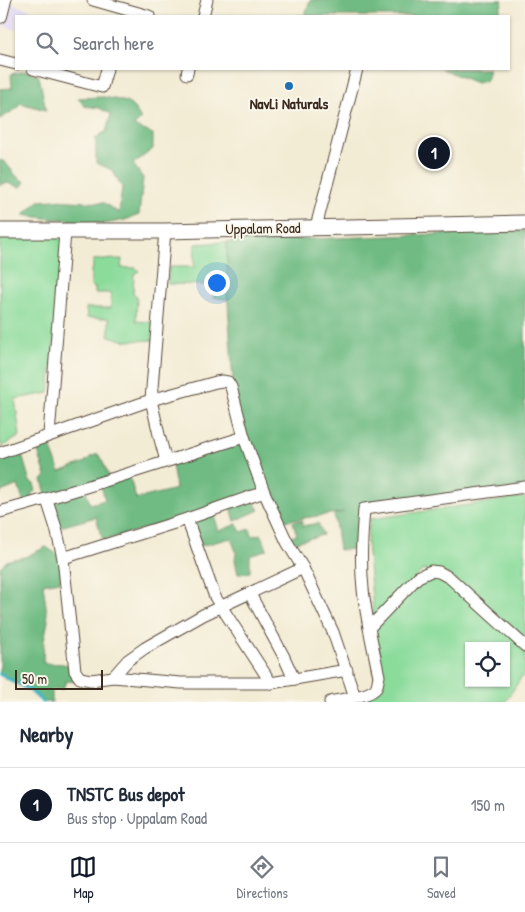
<!DOCTYPE html>
<meta charset="utf-8">
<style>
body{margin:0;font-family:"Patrick Hand",sans-serif;background:#f2f2f3;color:#1f2937}
.controls{position:absolute;right:15px;bottom:15px;display:grid;overflow:hidden;border-radius:0px;box-shadow:0 1px 4px #0004}
.controls button{width:45px;height:45px;display:grid;place-items:center;padding:0;border:0;border-bottom:1px solid #e0e1e3;background:#fff;color:#1f2937;font:25px sans-serif}
.scale{position:absolute;left:15px;bottom:12px;width:88px;box-sizing:border-box;padding-left:5px;border:2px solid #3b2a1e;border-top:0;font-size:14px;line-height:18px;white-space:nowrap;color:#3b2a1e;-webkit-text-stroke:4px #fbf7ec;paint-order:stroke}
.you{position:absolute;left:216px;top:282px;width:18px;height:18px;margin:-12px;border:4px solid #fff;border-radius:50%;background:#1a73e8;box-shadow:0 0 0 8px #1a73e833}
.badge{display:grid;place-items:center;width:32px;height:32px;border-radius:50%;background:#111827;color:#fff;font-size:16px;font-weight:700}
.pin{position:absolute;translate:-50% -50%;border:2px solid #fff;box-shadow:0 1px 5px #0006}
.list{margin:0;padding:0;list-style:none}
h2{display:flex;justify-content:space-between;align-items:center;height:65px;margin:0;padding:0 20px;font-size:21px}
h2 small{font-size:16px;font-weight:400;color:#747a83}
.list li{display:grid;grid-template-columns:32px 1fr auto;gap:15px;align-items:center;box-sizing:border-box;height:75px;padding:0 20px;border-top:1px solid #e0e1e3}
.list b{display:block;font-size:19px;white-space:nowrap}
.list p{margin:0;font-size:16px;white-space:nowrap;color:#747a83}
.list em{font-size:16px;font-style:normal;color:#747a83}
.icon{flex:none;width:28px;height:28px;fill:none;stroke:currentColor;stroke-width:2;stroke-linecap:round;stroke-linejoin:round}
.map{position:relative;flex:none;width:525px;height:702px;overflow:hidden}
.search{position:absolute;background:#fff;box-shadow:0 1px 4px #0004;left:15px;right:15px;top:15px;height:55px;display:flex;align-items:center;gap:12px;box-sizing:border-box;padding:0 18px;border-radius:0px;color:#747a83;font-size:19px}
.sheet{height:140px;background:#fff}
nav{display:flex;justify-content:space-around;align-items:center;box-sizing:border-box;height:70px;border-top:1px solid #e0e1e3;background:#fff;font-size:14px;color:#747a83}
nav a{display:grid;justify-items:center;gap:2px}
nav .on{color:#111827}
.map>svg:first-child{display:block}
.built{fill:#dfd5f5}
.green{fill:#8bdb9b;stroke:#63825c;fill-rule:evenodd}
.forest{fill:#70bb83;stroke:#567250;fill-rule:evenodd}
.lines{fill:none;stroke-linecap:round;stroke-linejoin:round}
.stream{stroke:#46b5c0;stroke-width:4}
.minor-casing{stroke:#574739;stroke-width:13}
.tertiary-casing{stroke:#574739;stroke-width:16}
.secondary-casing{stroke:#574739;stroke-width:17}
.minor{stroke:#fff;stroke-width:11}
.tertiary{stroke:#fff;stroke-width:14}
.secondary{stroke:#fff;stroke-width:15}
.poi-dot{fill:#1f6fb2;stroke:#fbf7ec;stroke-width:2}
.labels{text-anchor:middle;dominant-baseline:central;stroke-width:4;stroke-linejoin:round;paint-order:stroke}
.poi-label{font-size:15px;font-weight:bold;fill:#3b2a1e;stroke:#fbf7ec}
.street-label{font-size:15px;fill:#3b2a1e;stroke:#fbf7ec}
</style>
<div class="map">
<svg width="525" height="702" viewBox="0 0 525 702">
<rect width="100%" height="100%" fill="#fbf7ec"/>
<filter id="ink" filterUnits="userSpaceOnUse"><feTurbulence type="fractalNoise" baseFrequency=".02" numOctaves="2"/><feDisplacementMap in="SourceGraphic" scale="10" xChannelSelector="R" yChannelSelector="G"/><feConvolveMatrix kernelMatrix="1 2 1 2 8 2 1 2 1" color-interpolation-filters="sRGB"/></filter>
<filter id="wash" filterUnits="userSpaceOnUse"><feTurbulence type="fractalNoise" baseFrequency=".0096" numOctaves="4" result="noise"/><feDisplacementMap in="SourceGraphic" scale="20" xChannelSelector="R" yChannelSelector="G"/><feGaussianBlur stdDeviation="1.12" result="paint"/><feColorMatrix in="noise" values="0 0 0 0 0 0 0 0 0 0 0 0 0 0 0 0 0 1.4 0 .05"/><feComposite in="paint" operator="in"/></filter>
<g filter="url(#wash)">
<rect width="100%" height="100%" fill="#f3ecd5"/>
<path class="built" d="M 10,3 L 31,10 L 29,16 L 16,16 L 16,30 L 3,26 Z"/>
<g class="green">
<path d="M 65,232 L 49,393 L 15,399 L 20,436 L 2,447 L 0,440 L 0,233 Z"/>
<path d="M 227,242 L 228,298 L 224,299 L 214,297 L 214,285 L 168,284 L 169,267 L 194,267 L 195,244 Z"/>
<path d="M 122,259 L 121,268 L 136,268 L 139,271 L 134,274 L 133,293 L 137,297 L 136,321 L 157,323 L 154,340 L 126,341 L 109,336 L 109,318 L 87,318 L 86,308 L 111,308 L 111,293 L 95,293 L 95,288 L 91,286 L 91,270 L 93,268 L 93,260 Z"/>
<path d="M 525,497 L 525,643 L 448,574 L 423,570 L 374,621 L 367,542 L 370,519 Z"/>
<path d="M 439,572 L 525,647 L 525,672 L 505,702 L 335,702 L 376,688 L 369,628 L 418,577 ZM 469,646 L 506,646 L 506,683 L 469,683 Z"/>
</g>
<g class="forest">
<path d="M 310,0 L 503,0 L 498,16 L 296,16 L 305,15 Z"/>
<path d="M 442,69 L 489,69 L 486,81 L 476,83 Z"/>
<path d="M 26,71 L 39,76 L 46,110 L 20,103 L 16,109 L 0,119 L 0,89 L 12,88 L 11,74 Z"/>
<path d="M 104,97 C 123,101 132,100 141,119 L 134,126 L 153,134 L 153,149 L 133,164 L 143,178 L 139,215 L 125,220 L 104,224 L 61,219 L 52,219 L 23,215 L 39,201 L 54,200 L 104,203 L 119,213 L 122,187 L 112,170 L 96,163 L 96,138 L 103,133 L 106,132 L 111,114 L 99,108 L 84,106 L 78,98 Z"/>
<path d="M 0,160 L 5,162 L 17,177 L 25,182 L 21,187 L 7,183 L 1,184 L 0,186 Z"/>
<path d="M 525,231 L 525,488 L 365,509 L 358,549 L 339,550 L 334,514 L 344,512 L 277,522 L 264,492 L 103,541 L 96,517 L 56,528 L 42,480 L 46,476 L 35,443 L 48,441 L 60,472 L 85,462 L 90,457 L 98,454 L 102,460 L 110,479 L 130,478 L 136,499 L 176,489 L 171,459 L 244,437 L 234,399 L 227,287 L 227,242 ZM 100,482 L 105,500 L 90,504 L 86,491 Z"/>
<path d="M 20,448 L 30,482 L 34,484 L 36,491 L 31,493 L 34,500 L 24,504 L 18,485 L 1,492 L 0,494 L 0,456 Z"/>
<path d="M 252,499 L 259,510 L 235,521 L 231,507 Z"/>
<path d="M 214,515 L 219,531 L 237,524 L 241,532 L 250,529 L 252,536 L 261,534 L 267,549 L 250,556 L 250,572 L 238,574 L 235,560 L 236,552 L 231,538 L 200,546 L 187,519 Z"/>
<path d="M 302,520 L 303,526 L 318,523 L 323,535 L 291,543 L 287,536 L 297,535 L 293,522 Z"/>
<path d="M 46,547 L 63,558 L 60,581 L 43,584 L 48,621 L 44,640 L 43,663 C 65,665 70,659 81,682 L 66,681 L 63,689 L 52,689 L 52,702 L 43,702 L 30,690 L 0,674 L 0,567 L 8,560 L 25,557 Z"/>
</g>
<g class="lines">
<path class="stream" d="M 0,674 L 30,690 L 43,702"/>
</g>
</g>
<g filter="url(#ink)">
<g class="lines">
<defs>
<g id="minor">
<path d="M 93,0 L 149,16"/>
<path d="M 203,16 L 207,0"/>
<path d="M 0,60 L 16,64"/>
<path d="M 33,69 L 102,87 L 107,69"/>
<path d="M 187,74 L 188,69"/>
<path d="M 316,227 L 357,69"/>
<path d="M 165,231 L 151,400 L 160,439 L 166,461"/>
<path d="M 49,435 L 65,232"/>
<path d="M 0,453 L 151,400 L 216,382 L 222,381 L 228,382 L 231,387 L 244,437 L 264,492 L 287,542 L 303,568 L 333,632 L 355,697"/>
<path d="M 47,500 L 56,528 L 63,558 L 75,671 L 80,678 L 91,680 L 113,677 L 181,683 L 271,683 L 347,670"/>
<path d="M 0,512 C 82,490 163,462 244,437"/>
<path d="M 187,519 L 215,597 L 271,683"/>
<path d="M 63,558 L 187,519 L 264,492"/>
<path d="M 250,594 L 283,655 L 294,679"/>
<path d="M 369,628 L 418,577 L 431,571 L 439,572 L 450,578 L 525,646"/>
<path d="M 113,677 L 128,660 L 145,648 L 203,615 L 303,568"/>
<path d="M 330,702 C 342,699 369,697 376,688 C 378,684 378,680 379,676 C 373,647 366,618 363,589 C 360,562 362,535 364,509 L 525,487"/>
</g>
<path id="tertiary" d="M 0,16 L 4,0"/>
<path id="secondary" d="M 0,231 L 165,231 L 525,223"/>
</defs>
<use href="#minor" class="minor-casing"/>
<use href="#tertiary" class="tertiary-casing"/>
<use href="#secondary" class="secondary-casing"/>
<use href="#minor" class="minor"/>
<use href="#tertiary" class="tertiary"/>
<use href="#secondary" class="secondary"/>
</g>
</g>
<circle class="poi-dot" cx="289" cy="86" r="5"/>
<g class="labels">
<g class="poi-label">
<text x="289" y="103">NavLi Naturals</text>
</g>
<g class="street-label">
<text transform="translate(263 228) rotate(-1)">Uppalam Road</text>
</g>
</g>
</svg>
<div class="controls">
<button><svg class="icon" aria-label="locate" viewBox="0 0 24 24"><circle cx="12" cy="12" r="6"/><path d="M12 2v4M12 18v4M2 12h4M18 12h4"/></svg></button>
</div>
<div class="scale">50 m</div>
<div class="you"></div>
<div class="pin badge" style="left:434px;top:153px">1</div>
<div class="search"><svg class="icon" aria-label="search" viewBox="0 0 24 24"><circle cx="10" cy="10" r="6"/><path d="M15 15l6 6"/></svg>Search here</div>
</div>
<section class="sheet">
<h2>Nearby<small></small></h2>
<ul class="list">
<li><span class="badge">1</span><div><b>TNSTC Bus depot</b><p>Bus stop · Uppalam Road</p></div><em>150 m</em></li>
</ul>
</section>
<nav>
<a class="on"><svg class="icon" aria-label="map" viewBox="0 0 24 24"><path d="M3 6l6-2 6 2 6-2v14l-6 2-6-2-6 2zM9 4v14M15 6v14"/></svg>Map</a>
<a><svg class="icon" aria-label="directions" viewBox="0 0 24 24"><path d="M12 3l9 9-9 9-9-9zM9 14v-3h6M13 9l2 2-2 2"/></svg>Directions</a>
<a><svg class="icon" aria-label="saved" viewBox="0 0 24 24"><path d="M7 4h10v16l-5-4-5 4z"/></svg>Saved</a>
</nav>
